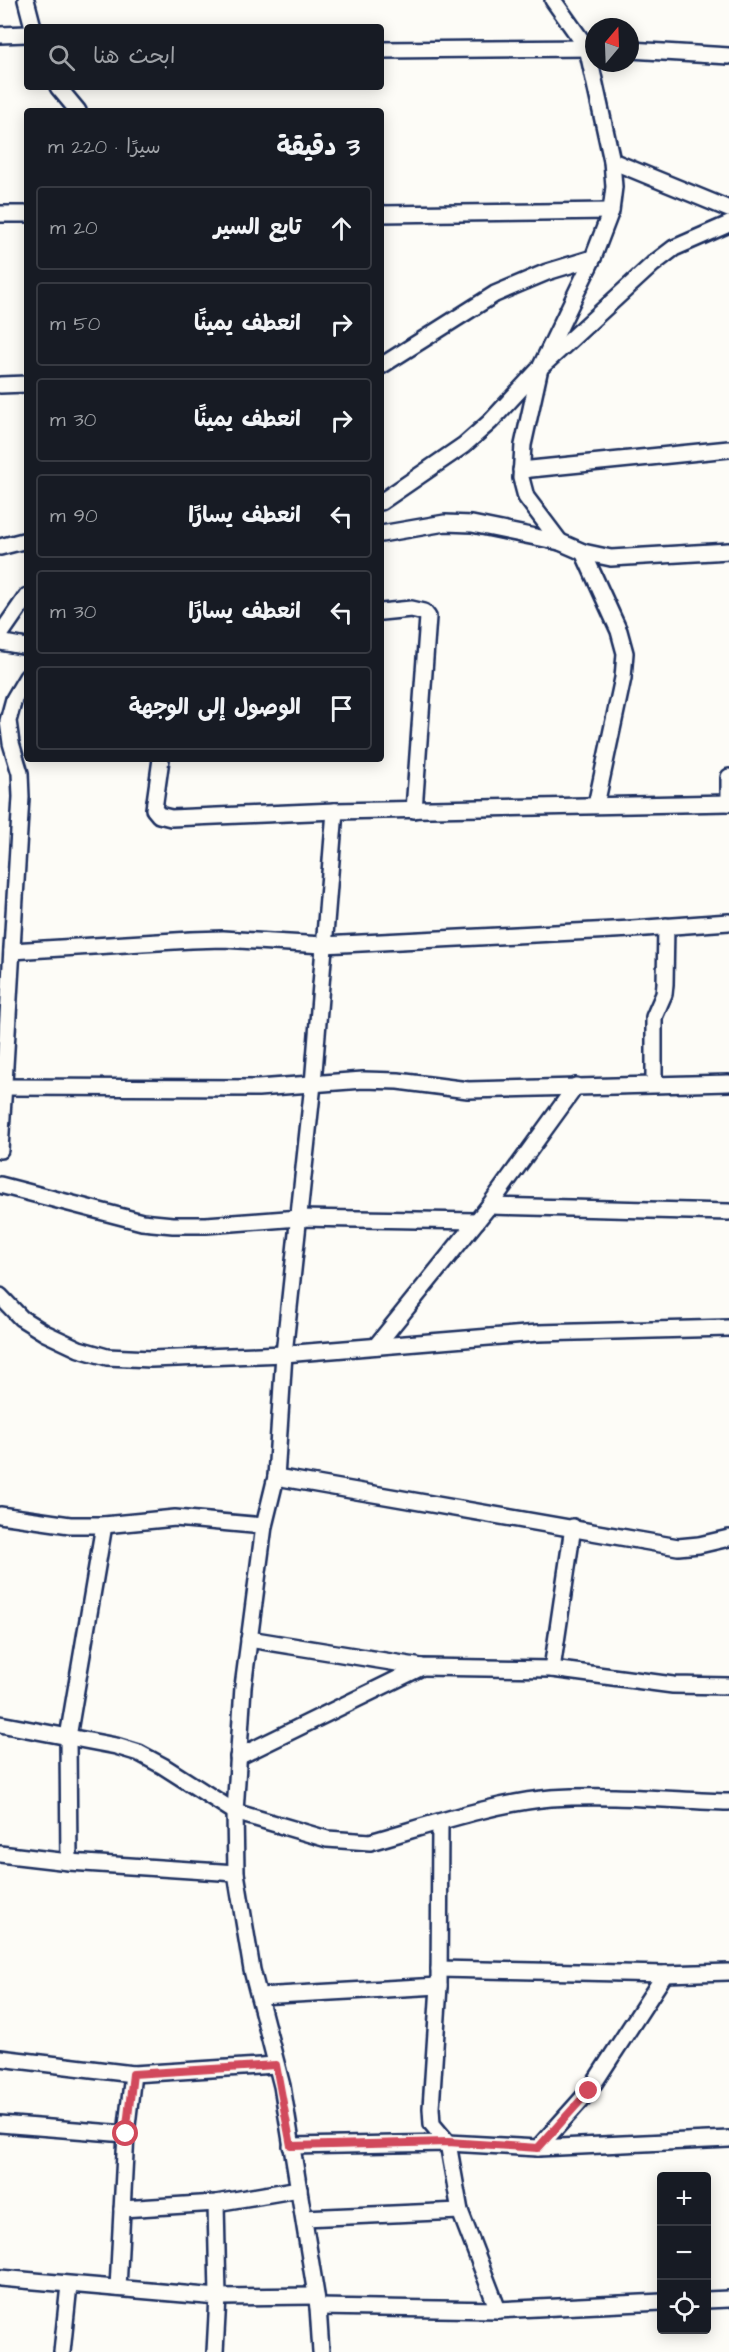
<!DOCTYPE html>
<html lang="ar">
<meta charset="utf-8">
<style>
body{margin:0;font-family:"Architects Daughter","Playpen Sans Arabic",sans-serif;background:#242831;color:#f1f3f6;direction:rtl}
.controls{position:absolute;right:18px;bottom:18px;display:grid;overflow:hidden;border-radius:6px;box-shadow:0 3px 15px #0003}
.controls button{width:54px;height:54px;display:grid;place-items:center;padding:0;border:0;border-bottom:2px solid #363941;background:#171b24;color:#f1f3f6;font:30px sans-serif}
.compass{position:absolute;left:585px;top:18px;width:54px;height:54px;border-radius:50%;background:#171b24;box-shadow:0 3px 15px #0003;rotate:19deg}
.stop{position:absolute;width:18px;height:18px;margin:-14px;border:4px solid #d1495b;border-radius:50%;background:#fff}
.stop.end{background:#d1495b;border-color:#fff;box-shadow:0 2px 6px #0008}
.list{margin:0;padding:0;list-style:none}
h2{display:flex;justify-content:space-between;align-items:center;height:78px;margin:0;padding:0 24px;font-size:26px}
h2 small{font-size:20px;font-weight:400;color:#9ea1a6}
.list li{display:grid;grid-template-columns:39px 1fr auto;gap:18px;align-items:center;box-sizing:border-box;height:84px;margin:0 12px 12px;padding:0 12px;border:2px solid #363941;border-radius:6px}
.list b{display:block;font-size:22px;white-space:nowrap}
.list em{font-size:20px;font-style:normal;color:#9ea1a6}
.icon{flex:none;width:33px;height:33px;fill:none;stroke:currentColor;stroke-width:2;stroke-linecap:round;stroke-linejoin:round}
.map{position:relative;flex:none;width:729px;height:2352px;overflow:hidden;direction:ltr}
.search{position:absolute;background:#171b24;box-shadow:0 3px 15px #0003;left:24px;top:24px;width:360px;height:66px;display:flex;align-items:center;gap:15px;box-sizing:border-box;padding:0 21px;border-radius:6px;color:#9ea1a6;font-size:22px}
.panel{position:absolute;background:#171b24;box-shadow:0 3px 15px #0003;left:24px;top:108px;width:360px;height:654px;border-radius:6px;direction:rtl}
.map>svg:first-child{display:block}
.lines{fill:none;stroke-linecap:round;stroke-linejoin:round}
.minor-casing{stroke:#1b2f5e;stroke-width:20}
.minor{stroke:#fdfcf7;stroke-width:15}
.route{stroke:#d1495b;stroke-width:8}
</style>
<div class="map">
<svg width="729" height="2352" viewBox="0 0 729 2352">
<rect width="100%" height="100%" fill="#fdfcf7"/>
<filter id="ink" filterUnits="userSpaceOnUse"><feTurbulence type="fractalNoise" baseFrequency=".0167" numOctaves="2"/><feDisplacementMap in="SourceGraphic" scale="12" xChannelSelector="R" yChannelSelector="G"/><feConvolveMatrix kernelMatrix="1 2 1 2 8 2 1 2 1" color-interpolation-filters="sRGB"/></filter>
<g filter="url(#ink)">
<g class="lines">
<defs>
<g id="minor">
<path d="M 26,0 L 33,27"/>
<path d="M 553,0 L 587,48 L 612,161 L 614,187 L 611,211 L 593,258 L 540,368 L 523,445 L 521,478 L 526,497 L 560,542"/>
<path d="M 0,35 L 27,34"/>
<path d="M 381,50 L 594,48"/>
<path d="M 630,50 L 729,56"/>
<path d="M 58,87 L 78,111"/>
<path d="M 612,161 L 729,209"/>
<path d="M 0,214 L 27,214"/>
<path d="M 381,214 L 611,211"/>
<path d="M 381,366 L 495,294 L 547,272 L 593,258"/>
<path d="M 0,385 L 27,384"/>
<path d="M 521,470 L 729,449"/>
<path d="M 381,502 L 464,445 L 490,422 L 540,368 L 653,264 L 674,248 L 729,224"/>
<path d="M 381,534 L 445,523 L 472,524 L 560,542 L 583,552 L 611,558 L 729,551"/>
<path d="M 0,547 L 27,540"/>
<path d="M 583,552 L 619,631 L 625,653 L 623,678 L 596,805"/>
<path d="M 381,612 L 411,609 L 424,612 L 428,617 L 414,810"/>
<path d="M 0,635 L 27,596"/>
<path d="M 0,642 L 27,647"/>
<path d="M 161,759 L 154,809 L 159,815 L 171,818 L 335,811 L 729,803"/>
<path d="M 729,803 L 729,777"/>
<path d="M 12,951 L 191,940 L 223,939 L 323,945 L 632,929 L 729,922"/>
<path d="M 654,1084 L 654,1017 L 664,994 L 665,984 L 666,926"/>
<path d="M 0,1087 L 258,1088 L 363,1080 L 398,1081 L 468,1090 L 729,1083"/>
<path d="M 0,1150 L 21,797 L 20,773 L 11,743 L 8,721 L 14,699 L 27,677"/>
<path d="M 0,1185 L 142,1222 L 173,1225 L 206,1225 L 299,1218 L 477,1221"/>
<path d="M 489,1206 L 729,1212"/>
<path d="M 0,1296 L 21,1318 L 45,1333 L 79,1349 L 107,1357 L 151,1359 L 284,1354 L 538,1333 L 729,1328"/>
<path d="M 376,1346 L 489,1206 L 576,1086"/>
<path d="M 276,1477 L 678,1547 L 699,1545 L 729,1538"/>
<path d="M 0,1515 L 70,1525 L 104,1525 L 175,1518 L 264,1526"/>
<path d="M 249,1639 L 422,1667 L 552,1669 L 673,1685 L 729,1686"/>
<path d="M 552,1669 L 573,1527"/>
<path d="M 0,1724 L 116,1746 L 139,1753 L 163,1766 L 235,1812 L 327,1839 L 370,1842 C 427,1826 493,1803 551,1798 C 610,1794 670,1800 729,1802"/>
<path d="M 238,1757 L 422,1667"/>
<path d="M 440,1822 L 439,1986 L 431,2108 L 432,2124 L 448,2143 L 460,2211 L 498,2310"/>
<path d="M 0,1854 L 69,1862 L 236,1873"/>
<path d="M 69,1862 L 68,1737 L 104,1525"/>
<path d="M 439,1969 L 665,1974 L 729,1972"/>
<path d="M 259,1996 L 439,1986"/>
<path d="M 0,2058 L 133,2074 L 276,2065"/>
<path d="M 0,2124 L 126,2134"/>
<path d="M 291,2146 L 448,2143 L 538,2148 L 729,2139"/>
<path d="M 538,2148 L 589,2091 L 665,1974"/>
<path d="M 122,2209 L 216,2203 L 299,2189"/>
<path d="M 304,2218 L 460,2211"/>
<path d="M 0,2278 L 218,2297 L 316,2296"/>
<path d="M 118,2288 L 126,2134 L 133,2074"/>
<path d="M 706,2300 L 729,2299"/>
<path d="M 318,2307 L 498,2310 L 662,2302"/>
<path d="M 62,2352 L 69,2285"/>
<path d="M 215,2352 L 218,2297 L 216,2203"/>
<path d="M 321,2352 L 318,2307 L 282,2086 L 252,1970 L 236,1873 L 235,1812 L 243,1687 L 264,1526 L 276,1477 L 284,1354 L 313,1084 L 335,811"/>
</g>
</defs>
<use href="#minor" class="minor-casing"/>
<use href="#minor" class="minor"/>
</g>
</g>
<g class="lines" filter="url(#ink)">
<path class="route" d="M 126,2134 L 133,2074 L 276,2065 L 291,2146 L 448,2142 L 538,2148 L 589,2091"/>
</g>
</svg>
<div class="controls">
<button>+</button>
<button>−</button>
<button><svg class="icon" aria-label="locate" viewBox="0 0 24 24"><circle cx="12" cy="12" r="6"/><path d="M12 2v4M12 18v4M2 12h4M18 12h4"/></svg></button>
</div>
<svg class="compass" viewBox="-18 -18 36 36"><path d="M0-13l5 13h-10z" fill="#e53935"/><path d="M0 13l5-13h-10z" fill="#9ea1a6"/></svg>
<div class="stop" style="left:126px;top:2134px"></div>
<div class="stop end" style="left:589px;top:2091px"></div>
<div class="search"><svg class="icon" aria-label="search" viewBox="0 0 24 24"><circle cx="10" cy="10" r="6"/><path d="M15 15l6 6"/></svg>ابحث هنا</div>
<section class="panel">
<h2>3 دقيقة<small>سيرًا · 220 m</small></h2>
<ul class="list">
<li><svg class="icon" aria-label="ahead" viewBox="0 0 24 24"><path d="M12 20V5M6 11l6-6 6 6"/></svg><div><b>تابع السير</b></div><em>20 m</em></li>
<li><svg class="icon" aria-label="right" viewBox="0 0 24 24"><path d="M7 20v-9h11M14 6l5 5-5 5"/></svg><div><b>انعطف يمينًا</b></div><em>50 m</em></li>
<li><svg class="icon" aria-label="right" viewBox="0 0 24 24"><path d="M7 20v-9h11M14 6l5 5-5 5"/></svg><div><b>انعطف يمينًا</b></div><em>30 m</em></li>
<li><svg class="icon" aria-label="left" viewBox="0 0 24 24"><path d="M17 20v-9H6M10 6l-5 5 5 5"/></svg><div><b>انعطف يسارًا</b></div><em>90 m</em></li>
<li><svg class="icon" aria-label="left" viewBox="0 0 24 24"><path d="M17 20v-9H6M10 6l-5 5 5 5"/></svg><div><b>انعطف يسارًا</b></div><em>30 m</em></li>
<li><svg class="icon" aria-label="arrive" viewBox="0 0 24 24"><path d="M6 21V4h12l-3 4 3 4H6"/></svg><div><b>الوصول إلى الوجهة</b></div></li>
</ul>
</section>
</div>
